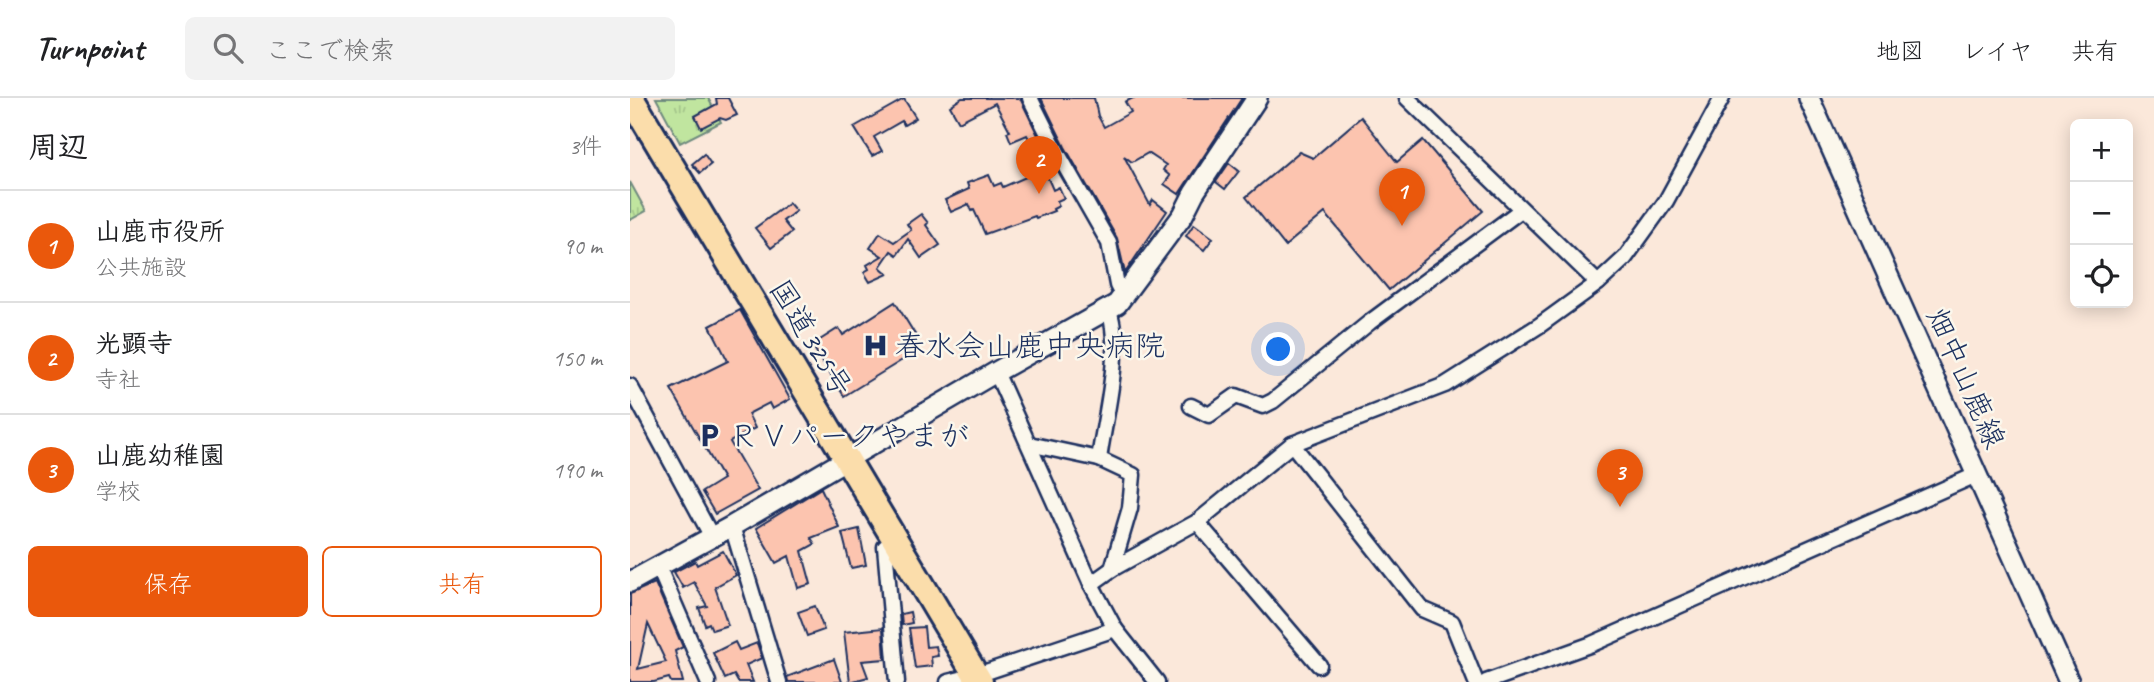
<!DOCTYPE html>
<html lang="ja">
<meta charset="utf-8">
<style>
body{margin:0;font-family:Caveat,"Klee One",sans-serif;background:#f2f2f2;color:#202124}
.controls{position:absolute;right:21px;top:21px;display:grid;overflow:hidden;border-radius:10px;box-shadow:0 4px 18px #0003}
.controls button{width:63px;height:63px;display:grid;place-items:center;padding:0;border:0;border-bottom:2px solid #e0e0e0;background:#fff;color:#202124;font:35px sans-serif}
.you{position:absolute;left:649px;top:252px;width:24px;height:24px;margin:-18px;border:5px solid #fff;border-radius:50%;background:#1a73e8;box-shadow:0 0 0 10px #1a73e833}
.badge{display:grid;place-items:center;width:46px;height:46px;border-radius:50%;background:#ea580c;color:#fff;font-size:23px;font-weight:700}
.pin{position:absolute;translate:-50% -58px;filter:drop-shadow(0 2px 4px #0008)}
.pin::after{content:'';position:absolute;top:37px;width:24px;height:21px;background:inherit;clip-path:polygon(0 0,100% 0,50% 100%)}
.list{margin:0;padding:0;list-style:none}
h2{display:flex;justify-content:space-between;align-items:center;height:91px;margin:0;padding:0 28px;font-size:30px}
h2 small{font-size:23px;font-weight:400;color:#757577}
.list li{display:grid;grid-template-columns:46px 1fr auto;gap:21px;align-items:center;box-sizing:border-box;height:112px;padding:0 28px;border-top:2px solid #e0e0e0}
.list b{display:block;font-size:26px;white-space:nowrap}
.list p{margin:0;font-size:23px;white-space:nowrap;color:#757577}
.list em{font-size:23px;font-style:normal;color:#757577}
.actions{display:flex;gap:14px;padding:21px 28px}
.actions a{flex:1;padding:16px 0;border:2px solid #ea580c;border-radius:10px;text-align:center;font-size:24px;color:#ea580c}
.actions .main{background:#ea580c;color:#fff}
.icon{flex:none;width:38px;height:38px;fill:none;stroke:currentColor;stroke-width:2;stroke-linecap:round;stroke-linejoin:round}
.map{position:relative;flex:none;width:1524px;height:584px;overflow:hidden}
header{display:flex;align-items:center;gap:42px;box-sizing:border-box;height:98px;padding:0 35px;background:#fff;border-bottom:2px solid #e0e0e0}
header strong{font-size:33px}
nav{display:flex;gap:38px;margin-inline-start:auto;font-size:24px}
.search{width:490px;height:63px;background:#f2f2f2;display:flex;align-items:center;gap:18px;box-sizing:border-box;padding:0 24px;border-radius:10px;color:#757577;font-size:26px}
main{display:flex}
aside{flex:1;background:#fff}
.map>svg:first-child{display:block}
.grass{fill:url(#grass-tufts);stroke:#6e8a7e;stroke-width:2}
.building{fill:#fcc4af;stroke:#1b2f5e;stroke-width:2;fill-rule:evenodd}
.lines{fill:none;stroke-linecap:round;stroke-linejoin:round}
.street-casing{stroke:#1b2f5e;stroke-width:19}
.secondary-casing{stroke:#1b2f5e;stroke-width:24}
.highway-casing{stroke:#1b2f5e;stroke-width:30}
.street{stroke:#fbf7ec;stroke-width:14}
.secondary{stroke:#fbf7ec;stroke-width:19}
.highway{stroke:#fbddab;stroke-width:24}
.labels{text-anchor:middle;dominant-baseline:central;stroke-width:5;stroke-linejoin:round;paint-order:stroke}
.street-label{font-size:30px;fill:#1b2f5e;stroke:#fbf7ec}
.poi-label{font-size:30px;fill:#1b2f5e;stroke:#fbf7ec;text-anchor:start}
</style>
<header>
<strong>Turnpoint</strong>
<div class="search"><svg class="icon" aria-label="search" viewBox="0 0 24 24"><circle cx="10" cy="10" r="6"/><path d="M15 15l6 6"/></svg>ここで検索</div>
<nav><a>地図</a><a>レイヤ</a><a>共有</a></nav>
</header>
<main>
<aside>
<h2>周辺<small>3件</small></h2>
<ul class="list">
<li><span class="badge">1</span><div><b>山鹿市役所</b><p>公共施設</p></div><em>90 m</em></li>
<li><span class="badge">2</span><div><b>光顕寺</b><p>寺社</p></div><em>150 m</em></li>
<li><span class="badge">3</span><div><b>山鹿幼稚園</b><p>学校</p></div><em>190 m</em></li>
</ul>
<div class="actions"><a class="main">保存</a><a>共有</a></div>
</aside>
<div class="map">
<svg width="1524" height="584" viewBox="0 0 1524 584">
<defs>
<pattern id="grass-tufts" width="24" height="20" patternUnits="userSpaceOnUse" patternTransform="scale(1.75)"><rect width="24" height="20" fill="#c0e59f"/><path d="M3 7l-1-3M5 7V3M7 7l1-3M15 17l-1-3M17 17v-4M19 17l1-3" fill="none" stroke="#a4c58b"/></pattern>
</defs>
<rect width="100%" height="100%" fill="#fbe8da"/>
<filter id="ink" filterUnits="userSpaceOnUse"><feTurbulence type="fractalNoise" baseFrequency=".0143" numOctaves="2"/><feDisplacementMap in="SourceGraphic" scale="14" xChannelSelector="R" yChannelSelector="G"/><feConvolveMatrix kernelMatrix="1 2 1 2 8 2 1 2 1" color-interpolation-filters="sRGB"/></filter>
<g filter="url(#ink)">
<g class="grass">
<path d="M 26,0 L 78,0 L 91,24 L 50,45 Z"/>
<path d="M 0,84 L 16,113 L 0,122 Z"/>
</g>
<g class="building">
<path d="M 86,0 L 98,0 L 107,17 L 96,22 L 90,20 L 71,30 L 65,18 L 87,6 Z"/>
<path d="M 332,0 L 390,0 L 417,56 L 409,60 L 397,37 L 381,44 L 377,34 L 380,33 L 365,5 L 329,24 L 320,8 Z"/>
<path d="M 411,0 L 464,0 L 468,18 L 474,29 L 501,14 L 495,4 L 503,0 L 612,0 L 549,96 L 534,86 L 540,78 L 533,72 L 536,67 L 518,55 L 502,64 L 494,58 L 520,107 L 523,102 L 537,113 L 495,175 L 487,140 L 435,49 Z"/>
<path d="M 274,1 L 286,20 L 274,27 L 272,23 L 244,39 L 252,53 L 242,58 L 224,29 Z"/>
<path d="M 731,19 L 767,64 L 793,42 L 853,113 L 759,192 L 695,115 L 655,148 L 616,99 L 669,54 L 683,60 Z"/>
<path d="M 74,56 L 81,66 L 70,75 L 62,66 Z"/>
<path d="M 599,65 L 609,73 L 595,91 L 586,84 Z"/>
<path d="M 414,71 L 423,92 L 429,89 L 434,100 L 427,103 L 429,108 L 423,111 L 424,113 L 406,120 L 405,118 L 355,136 L 344,112 L 342,113 L 339,106 L 321,114 L 315,102 L 339,91 L 337,85 L 359,77 L 364,88 L 371,85 L 373,89 Z"/>
<path d="M 159,105 L 166,113 L 153,123 L 162,134 L 141,150 L 125,130 Z"/>
<path d="M 291,116 L 298,125 L 296,127 L 310,147 L 291,160 L 278,141 L 267,157 L 261,153 L 250,169 L 258,176 L 240,184 L 234,174 L 239,171 L 237,167 L 252,158 L 240,150 L 250,135 L 264,144 L 281,132 L 277,126 Z"/>
<path d="M 564,126 L 583,140 L 574,152 L 556,138 Z"/>
<path d="M 265,204 L 286,238 L 282,245 L 287,253 L 214,298 L 182,247 L 209,230 L 213,237 Z"/>
<path d="M 110,212 L 160,301 L 142,311 L 139,305 L 118,316 L 125,330 L 100,344 L 128,392 L 85,416 L 72,394 L 93,381 L 41,291 L 98,263 L 80,228 Z"/>
<path d="M 191,390 L 209,429 L 181,440 L 185,446 L 172,453 L 181,486 L 168,490 L 159,458 L 146,465 L 126,430 Z"/>
<path d="M 229,431 L 236,467 L 221,470 L 212,435 Z"/>
<path d="M 93,453 L 106,477 L 85,489 L 98,527 L 82,532 L 79,525 L 75,527 L 69,510 L 77,508 L 64,484 L 53,490 L 44,474 L 65,463 L 67,467 Z"/>
<path d="M 25,485 L 53,549 L 45,553 L 53,584 L 41,584 L 39,580 L 24,584 L 0,584 L 0,496 ZM 18,526 L 36,564 L 8,571 Z"/>
<path d="M 185,508 L 194,532 L 177,538 L 168,514 Z"/>
<path d="M 280,514 L 282,525 L 272,527 L 271,516 Z"/>
<path d="M 294,529 L 296,549 L 306,548 L 308,558 L 301,559 L 302,568 L 285,570 L 279,530 Z"/>
<path d="M 253,530 L 255,561 L 232,563 L 238,579 L 220,584 L 214,534 Z"/>
<path d="M 105,544 L 109,552 L 127,545 L 132,560 L 116,567 L 123,584 L 108,584 L 104,577 L 95,581 L 83,555 Z"/>
<path d="M 204,561 L 212,584 L 158,584 L 157,579 Z"/>
</g>
<g class="lines">
<defs>
<g id="street">
<path d="M 400,0 L 427,54 L 479,145 L 487,187 L 493,199"/>
<path d="M 777,0 L 968,185"/>
<path d="M 366,274 L 461,486 L 485,531 L 527,584"/>
<path d="M 0,288 L 82,439"/>
<path d="M 561,308 L 579,317 L 606,298 L 633,308 L 643,303 L 740,224 L 891,112"/>
<path d="M 399,346 L 469,361 L 503,377 L 500,410 L 482,471"/>
<path d="M 662,346 L 792,511 L 822,524 L 846,584"/>
<path d="M 469,361 C 475,317 493,254 479,212"/>
<path d="M 567,424 L 689,567"/>
<path d="M 102,428 L 149,584"/>
<path d="M 264,443 L 255,449 L 267,584"/>
<path d="M 28,468 L 78,584"/>
<path d="M 461,486 L 482,471 L 567,424 L 662,346 L 815,287 L 910,227 L 968,185 L 995,160 L 1036,103 L 1092,0"/>
<path d="M 318,584 L 347,577 L 485,531"/>
<path d="M 856,584 L 962,546 L 1346,377"/>
</g>
<g id="secondary">
<path d="M 1179,0 L 1439,584"/>
<path d="M 0,484 L 102,428 L 366,274 L 487,206 L 553,117 L 564,95 L 627,0"/>
</g>
<path id="highway" d="M 1,0 L 350,584"/>
</defs>
<use href="#street" class="street-casing"/>
<use href="#secondary" class="secondary-casing"/>
<use href="#highway" class="highway-casing"/>
<use href="#street" class="street"/>
<use href="#secondary" class="secondary"/>
<use href="#highway" class="highway"/>
</g>
</g>
<defs>
<symbol id="hospital-bare" viewBox="-9 -9 18 18"><path d="M-5-5h3v3.5h4V-5h3V5h-3V1.5h-4V5h-3Z" fill="#1b2f5e" stroke="#fbf7ec" stroke-width="2.5" paint-order="stroke"/></symbol>
<symbol id="parking-bare" viewBox="-9 -9 18 18"><path d="M-3.5-5.5H1a3.5 3.5 0 0 1 0 7H-1V5.5H-3.5ZM-1-3.4V-.6H.8a1.4 1.4 0 0 0 0-2.8Z" fill="#1b2f5e" stroke="#fbf7ec" stroke-width="2.5" paint-order="stroke"/></symbol>
</defs>
<g fill-rule="evenodd">
<use href="#hospital-bare" x="228" y="230" width="35" height="35"/>
<use href="#parking-bare" x="62" y="320" width="35" height="35"/>
</g>
<g class="labels">
<g class="street-label">
<text transform="translate(181 240) rotate(59)">国道325号</text>
<text transform="translate(1336 280) rotate(66)">畑中山鹿線</text>
</g>
<g class="poi-label">
<text x="265" y="248">春水会山鹿中央病院</text>
<text x="99" y="338">ＲＶパークやまが</text>
</g>
</g>
</svg>
<div class="controls">
<button>+</button>
<button>−</button>
<button><svg class="icon" aria-label="locate" viewBox="0 0 24 24"><circle cx="12" cy="12" r="6"/><path d="M12 2v4M12 18v4M2 12h4M18 12h4"/></svg></button>
</div>
<div class="you"></div>
<div class="pin badge" style="left:772px;top:128px">1</div>
<div class="pin badge" style="left:409px;top:96px">2</div>
<div class="pin badge" style="left:990px;top:409px">3</div>
</div>
</main>
